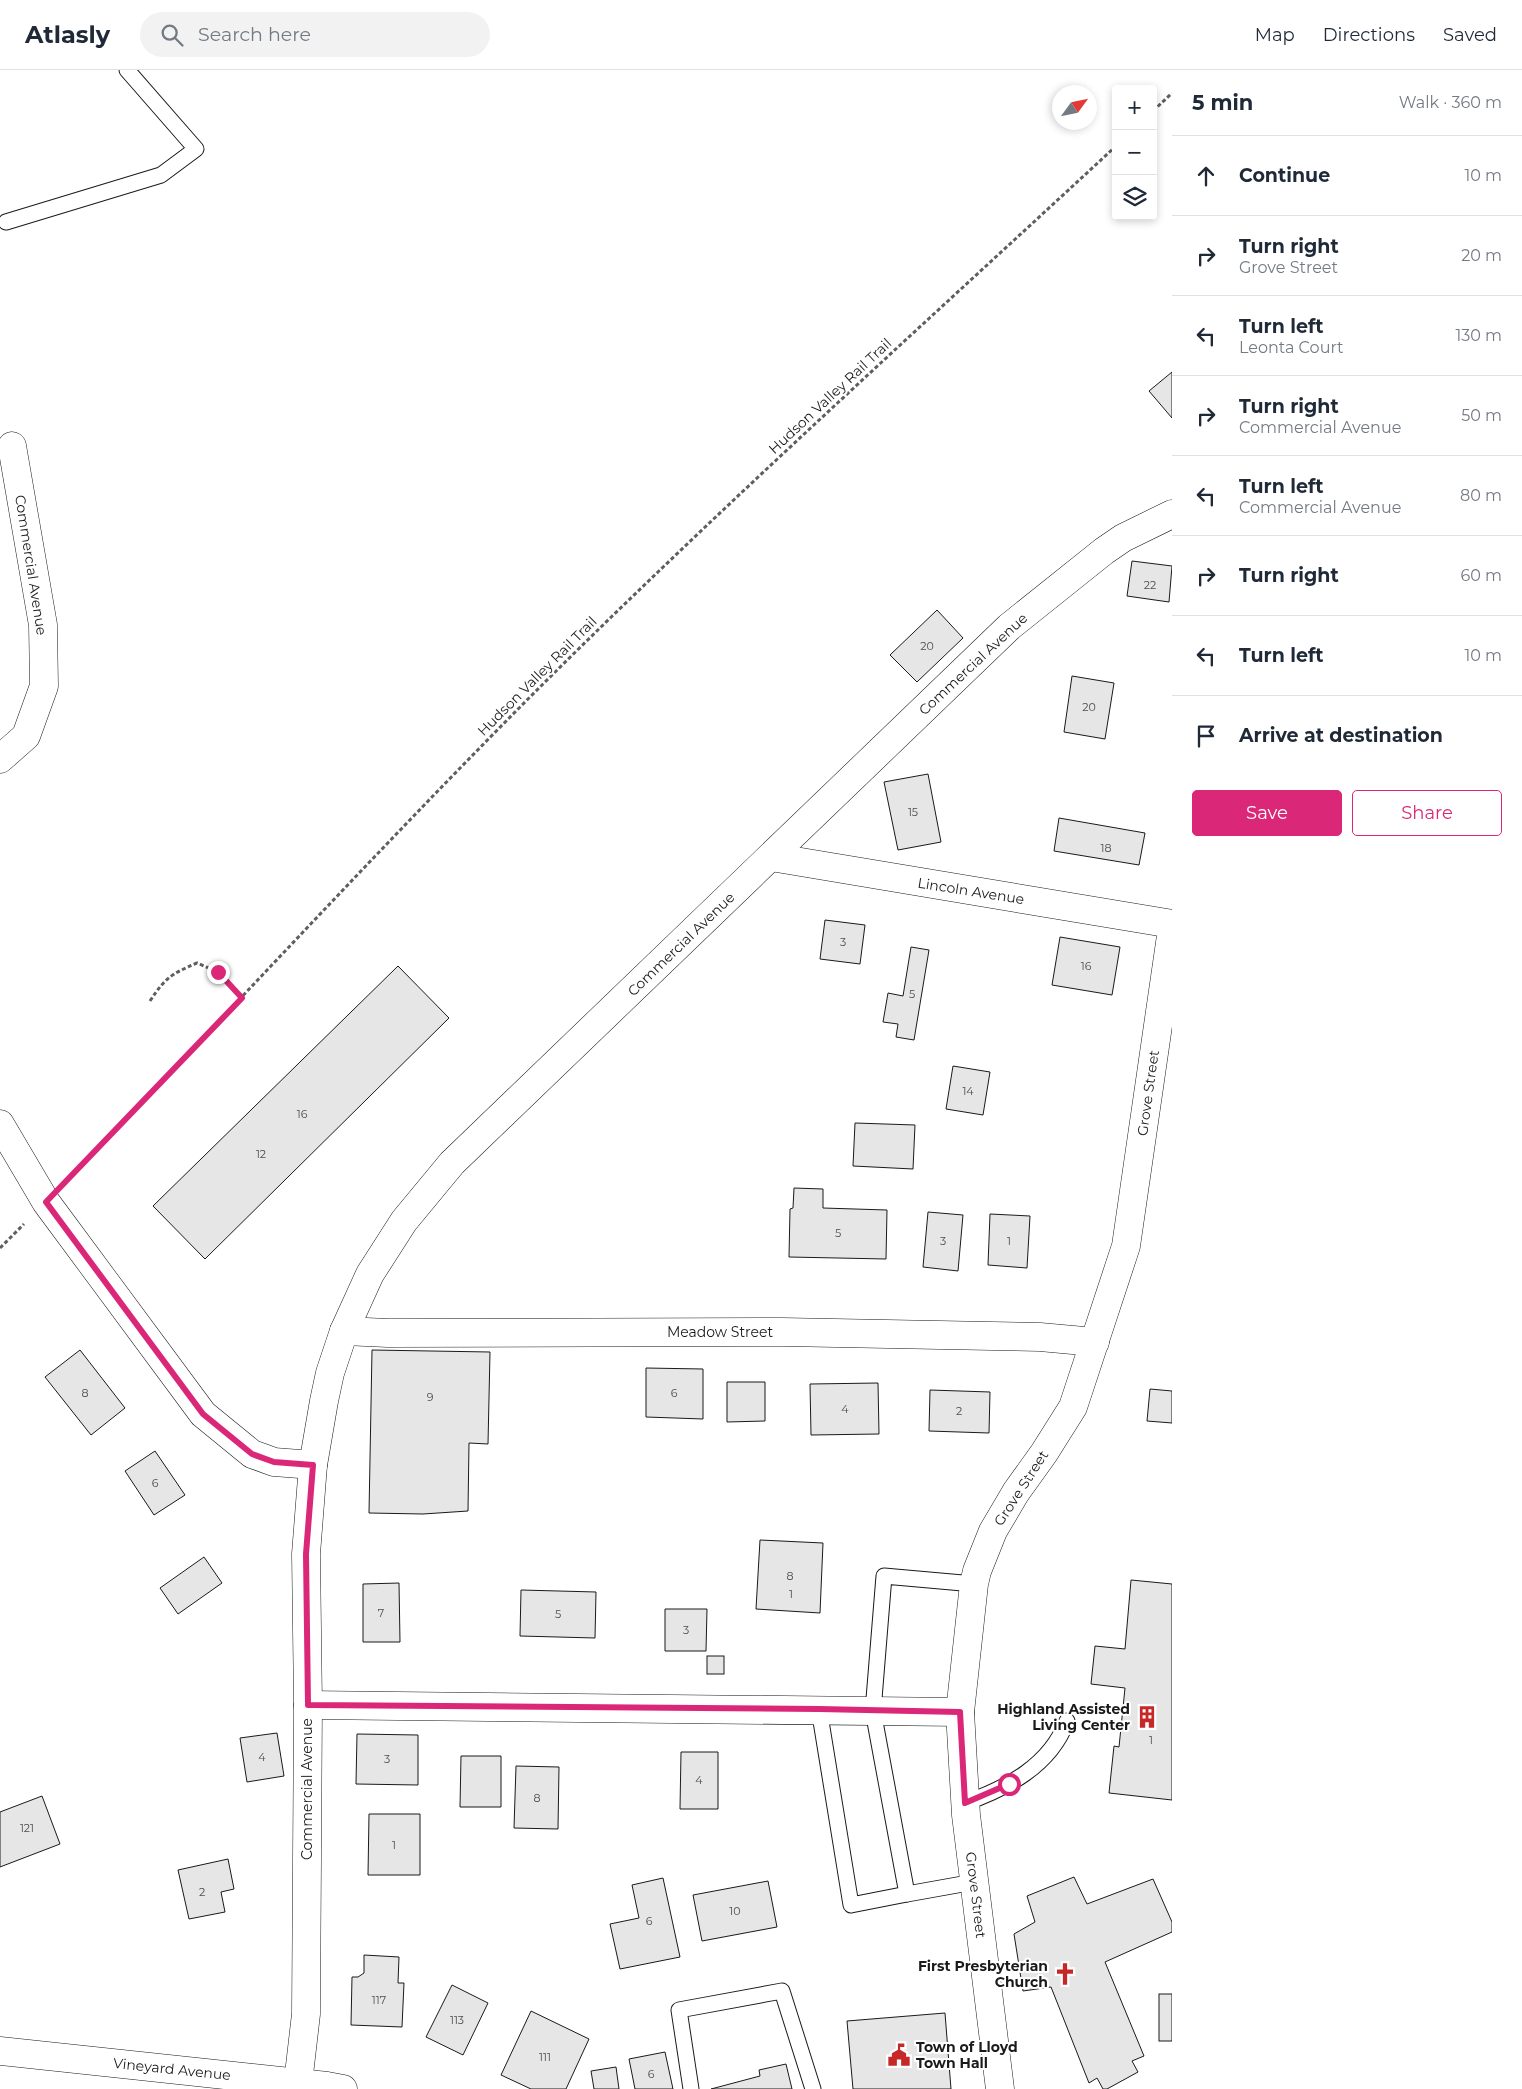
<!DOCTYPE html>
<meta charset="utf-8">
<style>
body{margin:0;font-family:Montserrat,sans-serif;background:#f2f2f3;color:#1f2937}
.controls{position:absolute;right:15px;top:15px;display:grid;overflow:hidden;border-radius:5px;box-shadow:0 2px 8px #0003}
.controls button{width:45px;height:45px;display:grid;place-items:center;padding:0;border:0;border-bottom:1px solid #e0e1e3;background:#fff;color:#1f2937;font:25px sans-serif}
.compass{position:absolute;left:1052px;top:15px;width:45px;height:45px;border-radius:50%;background:#fff;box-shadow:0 2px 8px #0003;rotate:57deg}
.stop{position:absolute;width:15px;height:15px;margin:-11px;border:4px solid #db2777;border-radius:50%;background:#fff}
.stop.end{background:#db2777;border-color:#fff;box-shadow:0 1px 5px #0008}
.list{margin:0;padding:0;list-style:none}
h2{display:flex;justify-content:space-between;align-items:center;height:65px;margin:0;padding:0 20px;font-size:21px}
h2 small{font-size:16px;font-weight:400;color:#747a83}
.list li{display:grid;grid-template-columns:32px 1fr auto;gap:15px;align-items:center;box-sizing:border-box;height:80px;padding:0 20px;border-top:1px solid #e0e1e3}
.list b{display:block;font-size:19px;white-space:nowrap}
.list p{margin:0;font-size:16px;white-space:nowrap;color:#747a83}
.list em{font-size:16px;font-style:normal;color:#747a83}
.actions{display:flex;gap:10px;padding:15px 20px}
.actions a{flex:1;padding:11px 0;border:1px solid #db2777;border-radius:5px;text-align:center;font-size:18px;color:#db2777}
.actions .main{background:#db2777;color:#fff}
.icon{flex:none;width:28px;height:28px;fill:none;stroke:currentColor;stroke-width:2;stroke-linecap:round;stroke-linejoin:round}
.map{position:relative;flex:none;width:1172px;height:2019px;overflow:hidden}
header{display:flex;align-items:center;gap:30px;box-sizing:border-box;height:70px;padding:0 25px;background:#fff;border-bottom:1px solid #e0e1e3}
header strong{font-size:24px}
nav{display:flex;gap:28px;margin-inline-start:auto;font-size:18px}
.search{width:350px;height:45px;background:#f2f2f3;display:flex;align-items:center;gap:12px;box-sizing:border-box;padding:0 18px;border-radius:28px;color:#747a83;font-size:19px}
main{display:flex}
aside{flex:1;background:#fff}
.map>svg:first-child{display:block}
.building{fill:#e6e6e6;stroke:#1a1a1a}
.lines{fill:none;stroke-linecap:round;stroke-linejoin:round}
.lane-casing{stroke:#1a1a1a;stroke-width:17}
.street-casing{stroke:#1a1a1a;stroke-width:29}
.primary-casing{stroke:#1a1a1a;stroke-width:29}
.path{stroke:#5f5f5f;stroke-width:3;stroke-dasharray:4 2.5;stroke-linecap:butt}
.lane{stroke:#fff;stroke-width:15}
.street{stroke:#fff;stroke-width:28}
.primary{stroke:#fff;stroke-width:28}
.route{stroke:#db2777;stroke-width:6}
.labels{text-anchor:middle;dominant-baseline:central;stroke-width:4;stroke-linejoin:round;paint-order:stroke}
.number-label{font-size:11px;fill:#4d4d4d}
.street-label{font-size:14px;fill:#1a1a1a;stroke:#fff}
.poi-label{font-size:14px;font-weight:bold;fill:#1a1a1a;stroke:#fff;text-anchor:end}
</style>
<header>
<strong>Atlasly</strong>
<div class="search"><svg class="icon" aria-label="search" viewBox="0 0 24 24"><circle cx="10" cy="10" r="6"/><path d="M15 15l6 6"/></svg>Search here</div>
<nav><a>Map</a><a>Directions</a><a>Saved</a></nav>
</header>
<main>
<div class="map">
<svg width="1172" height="2019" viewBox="0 0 1172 2019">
<rect width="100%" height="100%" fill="#fff"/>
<g class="building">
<path d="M 1172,302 L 1172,348 L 1149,321 Z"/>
<path d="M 1132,491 L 1172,496 L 1169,532 L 1127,526 Z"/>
<path d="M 937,540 L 963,568 L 917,612 L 890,585 Z"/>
<path d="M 1072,606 L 1114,613 L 1105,669 L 1064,662 Z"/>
<path d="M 928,704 L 941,772 L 898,780 L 884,712 Z"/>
<path d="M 1059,748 L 1145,763 L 1139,795 L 1054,781 Z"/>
<path d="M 825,850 L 865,855 L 860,894 L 820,889 Z"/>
<path d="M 1060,867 L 1120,877 L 1112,925 L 1052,915 Z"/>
<path d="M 911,877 L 929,880 L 914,970 L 896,967 L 898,954 L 883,952 L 888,923 L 903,926 Z"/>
<path d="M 398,896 L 449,948 L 205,1189 L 153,1136 Z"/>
<path d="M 953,996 L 990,1002 L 983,1045 L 946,1039 Z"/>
<path d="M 855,1053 L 915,1055 L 913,1099 L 853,1096 Z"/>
<path d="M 794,1118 L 823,1119 L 823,1138 L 887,1140 L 886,1189 L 789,1187 L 790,1139 L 793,1138 Z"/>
<path d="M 928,1142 L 963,1145 L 958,1201 L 923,1197 Z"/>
<path d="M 990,1144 L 1030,1146 L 1027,1198 L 988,1195 Z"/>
<path d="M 80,1280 L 125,1338 L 91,1365 L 45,1307 Z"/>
<path d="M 372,1280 L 490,1282 L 488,1374 L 469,1373 L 468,1441 L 423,1444 L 369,1443 Z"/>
<path d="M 646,1298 L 703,1299 L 703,1349 L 646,1347 Z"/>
<path d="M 727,1312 L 765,1312 L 765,1351 L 727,1352 Z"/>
<path d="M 878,1313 L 879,1364 L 811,1365 L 810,1314 Z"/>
<path d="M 1150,1319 L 1172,1321 L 1172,1353 L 1147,1351 Z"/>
<path d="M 930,1320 L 990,1322 L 989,1363 L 929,1361 Z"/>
<path d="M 155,1381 L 185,1425 L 154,1445 L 125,1401 Z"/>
<path d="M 760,1470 L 823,1473 L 820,1543 L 756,1539 Z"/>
<path d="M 204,1487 L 222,1513 L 178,1544 L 160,1518 Z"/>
<path d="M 1131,1510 L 1172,1514 L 1172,1730 L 1109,1723 L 1114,1676 L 1119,1677 L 1125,1618 L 1091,1614 L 1095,1576 L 1125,1579 Z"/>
<path d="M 399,1513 L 400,1572 L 363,1572 L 363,1514 Z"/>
<path d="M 521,1520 L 596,1522 L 595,1568 L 520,1566 Z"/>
<path d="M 665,1539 L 707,1539 L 706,1581 L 665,1581 Z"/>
<rect x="707" y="1586" width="17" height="18"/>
<path d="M 277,1663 L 284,1706 L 247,1712 L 240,1668 Z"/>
<path d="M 357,1664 L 418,1665 L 418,1715 L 356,1714 Z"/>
<path d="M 681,1682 L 718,1682 L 718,1739 L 680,1739 Z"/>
<path d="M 461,1686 L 501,1686 L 501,1737 L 460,1737 Z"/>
<path d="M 516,1696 L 559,1697 L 558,1759 L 514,1758 Z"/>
<path d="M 42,1726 L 60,1774 L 0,1797 L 0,1742 Z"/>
<path d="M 369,1744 L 420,1744 L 420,1805 L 368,1805 Z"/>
<path d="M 228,1789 L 234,1819 L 221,1822 L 225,1842 L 189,1849 L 178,1800 Z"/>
<path d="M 1074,1807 L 1087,1834 L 1153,1809 L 1172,1852 L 1172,1862 L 1105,1892 L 1144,1986 L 1132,1991 L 1138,2002 L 1107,2019 L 1103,2019 L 1097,2008 L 1089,2013 L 1051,1917 L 1023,1921 L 1014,1864 L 1035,1852 L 1027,1826 Z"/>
<path d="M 663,1808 L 680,1887 L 620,1899 L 610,1854 L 639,1848 L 632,1815 Z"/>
<path d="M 768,1811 L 777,1857 L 702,1871 L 693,1825 Z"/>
<path d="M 364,1885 L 399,1887 L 398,1913 L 404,1913 L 402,1957 L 351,1955 L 352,1907 L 358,1907 L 364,1903 Z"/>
<path d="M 452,1915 L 488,1933 L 463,1985 L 426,1967 Z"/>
<rect x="1159" y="1924" width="13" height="47"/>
<path d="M 531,1941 L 589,1969 L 566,2019 L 531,2019 L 501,2005 Z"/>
<path d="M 945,1943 L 951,2019 L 853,2019 L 847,1951 Z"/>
<path d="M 665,1982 L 673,2019 L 635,2019 L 629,1989 Z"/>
<path d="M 786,1994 L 792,2019 L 711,2019 L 760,2006 L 759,2000 Z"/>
<path d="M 616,1997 L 619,2019 L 594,2019 L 591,2001 Z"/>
</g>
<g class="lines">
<defs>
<g id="lane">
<path d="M 6,152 L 161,105 L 196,79 L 127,0"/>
<path d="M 819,1639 L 851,1835 L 907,1824 L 873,1641 L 884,1506 L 974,1514"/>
<path d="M 965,1733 C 1007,1718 1050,1696 1067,1651"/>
<path d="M 907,1824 L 974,1812"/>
<path d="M 691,2019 L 679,1940 L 782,1921 L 813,2019"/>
</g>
<g id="street">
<path d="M 0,689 L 26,666 L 44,616 L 43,555 L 12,376"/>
<path d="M 771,787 L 1172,854"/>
<path d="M 0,1054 L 46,1132 L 203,1344 L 252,1384 L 274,1392 L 313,1395"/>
<path d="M 344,1261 L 388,1263 L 783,1262 L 1040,1267 L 1095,1272"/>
<path d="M 308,1635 L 960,1642"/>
<path d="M 298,2013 L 306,1944 L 308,1635 L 306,1484 L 313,1395 L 324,1331 L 330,1303 L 344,1261 L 370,1204 L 404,1151 L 452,1093 L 1009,557 L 1104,481 L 1123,468 L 1172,444"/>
<path d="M 1000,2019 L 966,1745 L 960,1642 L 974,1514 L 977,1501 L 993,1461 L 1016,1422 L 1044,1383 L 1073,1337 L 1126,1176 L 1172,859"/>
</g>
<path id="primary" d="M 0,1981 L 327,2016 L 343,2019"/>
</defs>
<use href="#lane" class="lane-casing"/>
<use href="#street" class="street-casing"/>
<use href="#primary" class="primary-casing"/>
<g class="path">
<path d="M 1153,41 L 1172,23"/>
<path d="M 150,931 C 165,908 171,904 197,893 L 218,902 L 242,928"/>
<path d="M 68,1109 C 226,946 379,778 539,618 C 726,432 923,255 1116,76"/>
<path d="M 0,1178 L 24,1154"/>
</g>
<use href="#lane" class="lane"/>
<use href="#street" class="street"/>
<use href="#primary" class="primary"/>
</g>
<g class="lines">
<path class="route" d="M 218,902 L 242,928 L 46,1132 L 203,1344 L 252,1384 L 274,1392 L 313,1395 L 306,1484 L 308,1635 L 819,1639 L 960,1642 L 965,1733 L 1009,1714"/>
</g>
<defs>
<symbol id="building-bare" viewBox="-9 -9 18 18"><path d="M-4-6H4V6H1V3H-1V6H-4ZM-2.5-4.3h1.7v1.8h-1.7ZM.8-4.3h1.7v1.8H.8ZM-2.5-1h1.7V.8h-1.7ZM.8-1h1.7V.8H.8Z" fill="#c62828" stroke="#fff" stroke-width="2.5" paint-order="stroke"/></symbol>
<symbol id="church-bare" viewBox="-9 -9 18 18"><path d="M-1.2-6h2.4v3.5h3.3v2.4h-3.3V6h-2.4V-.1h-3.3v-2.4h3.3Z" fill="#c62828" stroke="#fff" stroke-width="2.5" paint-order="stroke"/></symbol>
<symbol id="civic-bare" viewBox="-9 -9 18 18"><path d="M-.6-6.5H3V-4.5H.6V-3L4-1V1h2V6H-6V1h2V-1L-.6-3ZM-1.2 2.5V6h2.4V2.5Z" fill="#c62828" stroke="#fff" stroke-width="2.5" paint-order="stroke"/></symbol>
</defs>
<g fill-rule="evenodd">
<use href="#building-bare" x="1131" y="1631" width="32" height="32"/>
<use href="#church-bare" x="1049" y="1888" width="32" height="32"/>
<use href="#civic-bare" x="883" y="1969" width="32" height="32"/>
</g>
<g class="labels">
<g class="number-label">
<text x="1150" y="515">22</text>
<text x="927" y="576">20</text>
<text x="1089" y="637">20</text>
<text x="913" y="742">15</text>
<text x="1106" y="778">18</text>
<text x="843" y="872">3</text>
<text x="1086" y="896">16</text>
<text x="912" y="924">5</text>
<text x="968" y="1021">14</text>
<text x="302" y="1044">16</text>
<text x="261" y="1084">12</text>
<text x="838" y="1163">5</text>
<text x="943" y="1171">3</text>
<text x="1009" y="1171">1</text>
<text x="85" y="1323">8</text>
<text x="674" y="1323">6</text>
<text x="430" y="1327">9</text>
<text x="845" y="1339">4</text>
<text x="959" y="1341">2</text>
<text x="155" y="1413">6</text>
<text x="790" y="1506">8</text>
<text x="791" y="1524">1</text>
<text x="381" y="1543">7</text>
<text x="558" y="1544">5</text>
<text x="686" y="1560">3</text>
<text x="1151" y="1670">1</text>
<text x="262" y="1687">4</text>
<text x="387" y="1689">3</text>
<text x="699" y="1710">4</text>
<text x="537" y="1728">8</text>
<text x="27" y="1758">121</text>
<text x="394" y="1775">1</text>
<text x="202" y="1822">2</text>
<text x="735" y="1841">10</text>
<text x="649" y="1851">6</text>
<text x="379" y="1930">117</text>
<text x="457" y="1950">113</text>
<text x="545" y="1987">111</text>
<text x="651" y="2004">6</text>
</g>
<g class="street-label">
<text transform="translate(830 326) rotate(-43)">Hudson Valley Rail Trail</text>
<text transform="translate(31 495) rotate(81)">Commercial Avenue</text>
<text transform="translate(973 594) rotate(-43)">Commercial Avenue</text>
<text transform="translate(537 606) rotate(-45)">Hudson Valley Rail Trail</text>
<text transform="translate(971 821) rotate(9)">Lincoln Avenue</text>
<text transform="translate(681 874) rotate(-44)">Commercial Avenue</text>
<text transform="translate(1148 1023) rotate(-82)">Grove Street</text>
<text x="720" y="1262">Meadow Street</text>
<text transform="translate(1021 1418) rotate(-57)">Grove Street</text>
<text transform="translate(307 1719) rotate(-90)">Commercial Avenue</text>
<text transform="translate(976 1825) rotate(83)">Grove Street</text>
<text transform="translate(172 1999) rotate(6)">Vineyard Avenue</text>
</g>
<g class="poi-label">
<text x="1130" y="1639">Highland Assisted<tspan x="1130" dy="16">Living Center</tspan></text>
<text x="1048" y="1896">First Presbyterian<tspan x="1048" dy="16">Church</tspan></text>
<text x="916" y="1977" text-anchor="start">Town of Lloyd<tspan x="916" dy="16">Town Hall</tspan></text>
</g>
</g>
</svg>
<div class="controls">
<button>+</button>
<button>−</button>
<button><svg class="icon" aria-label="layers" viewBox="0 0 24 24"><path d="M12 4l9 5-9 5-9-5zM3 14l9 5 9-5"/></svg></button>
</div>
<svg class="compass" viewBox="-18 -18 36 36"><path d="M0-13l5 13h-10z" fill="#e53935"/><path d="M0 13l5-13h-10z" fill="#747a83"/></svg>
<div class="stop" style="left:1009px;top:1714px"></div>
<div class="stop end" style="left:218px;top:902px"></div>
</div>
<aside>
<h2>5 min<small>Walk · 360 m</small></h2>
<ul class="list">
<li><svg class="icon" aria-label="ahead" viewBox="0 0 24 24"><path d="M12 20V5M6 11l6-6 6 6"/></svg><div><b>Continue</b></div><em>10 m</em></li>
<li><svg class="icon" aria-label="right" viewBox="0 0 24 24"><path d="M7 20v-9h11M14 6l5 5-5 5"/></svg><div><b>Turn right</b><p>Grove Street</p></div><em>20 m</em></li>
<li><svg class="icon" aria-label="left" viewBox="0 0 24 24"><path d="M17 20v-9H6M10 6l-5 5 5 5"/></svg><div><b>Turn left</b><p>Leonta Court</p></div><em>130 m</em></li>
<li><svg class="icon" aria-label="right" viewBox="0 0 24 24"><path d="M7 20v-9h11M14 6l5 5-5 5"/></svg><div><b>Turn right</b><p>Commercial Avenue</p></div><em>50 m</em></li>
<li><svg class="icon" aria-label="left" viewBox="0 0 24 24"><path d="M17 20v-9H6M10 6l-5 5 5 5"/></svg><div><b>Turn left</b><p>Commercial Avenue</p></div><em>80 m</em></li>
<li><svg class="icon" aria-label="right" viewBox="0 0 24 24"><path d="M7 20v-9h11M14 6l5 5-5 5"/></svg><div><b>Turn right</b></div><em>60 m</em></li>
<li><svg class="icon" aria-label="left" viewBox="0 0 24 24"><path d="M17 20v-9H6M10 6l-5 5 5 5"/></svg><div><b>Turn left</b></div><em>10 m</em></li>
<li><svg class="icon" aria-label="arrive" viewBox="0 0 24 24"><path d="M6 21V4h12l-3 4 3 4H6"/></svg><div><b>Arrive at destination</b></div></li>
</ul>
<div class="actions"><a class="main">Save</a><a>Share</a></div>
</aside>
</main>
